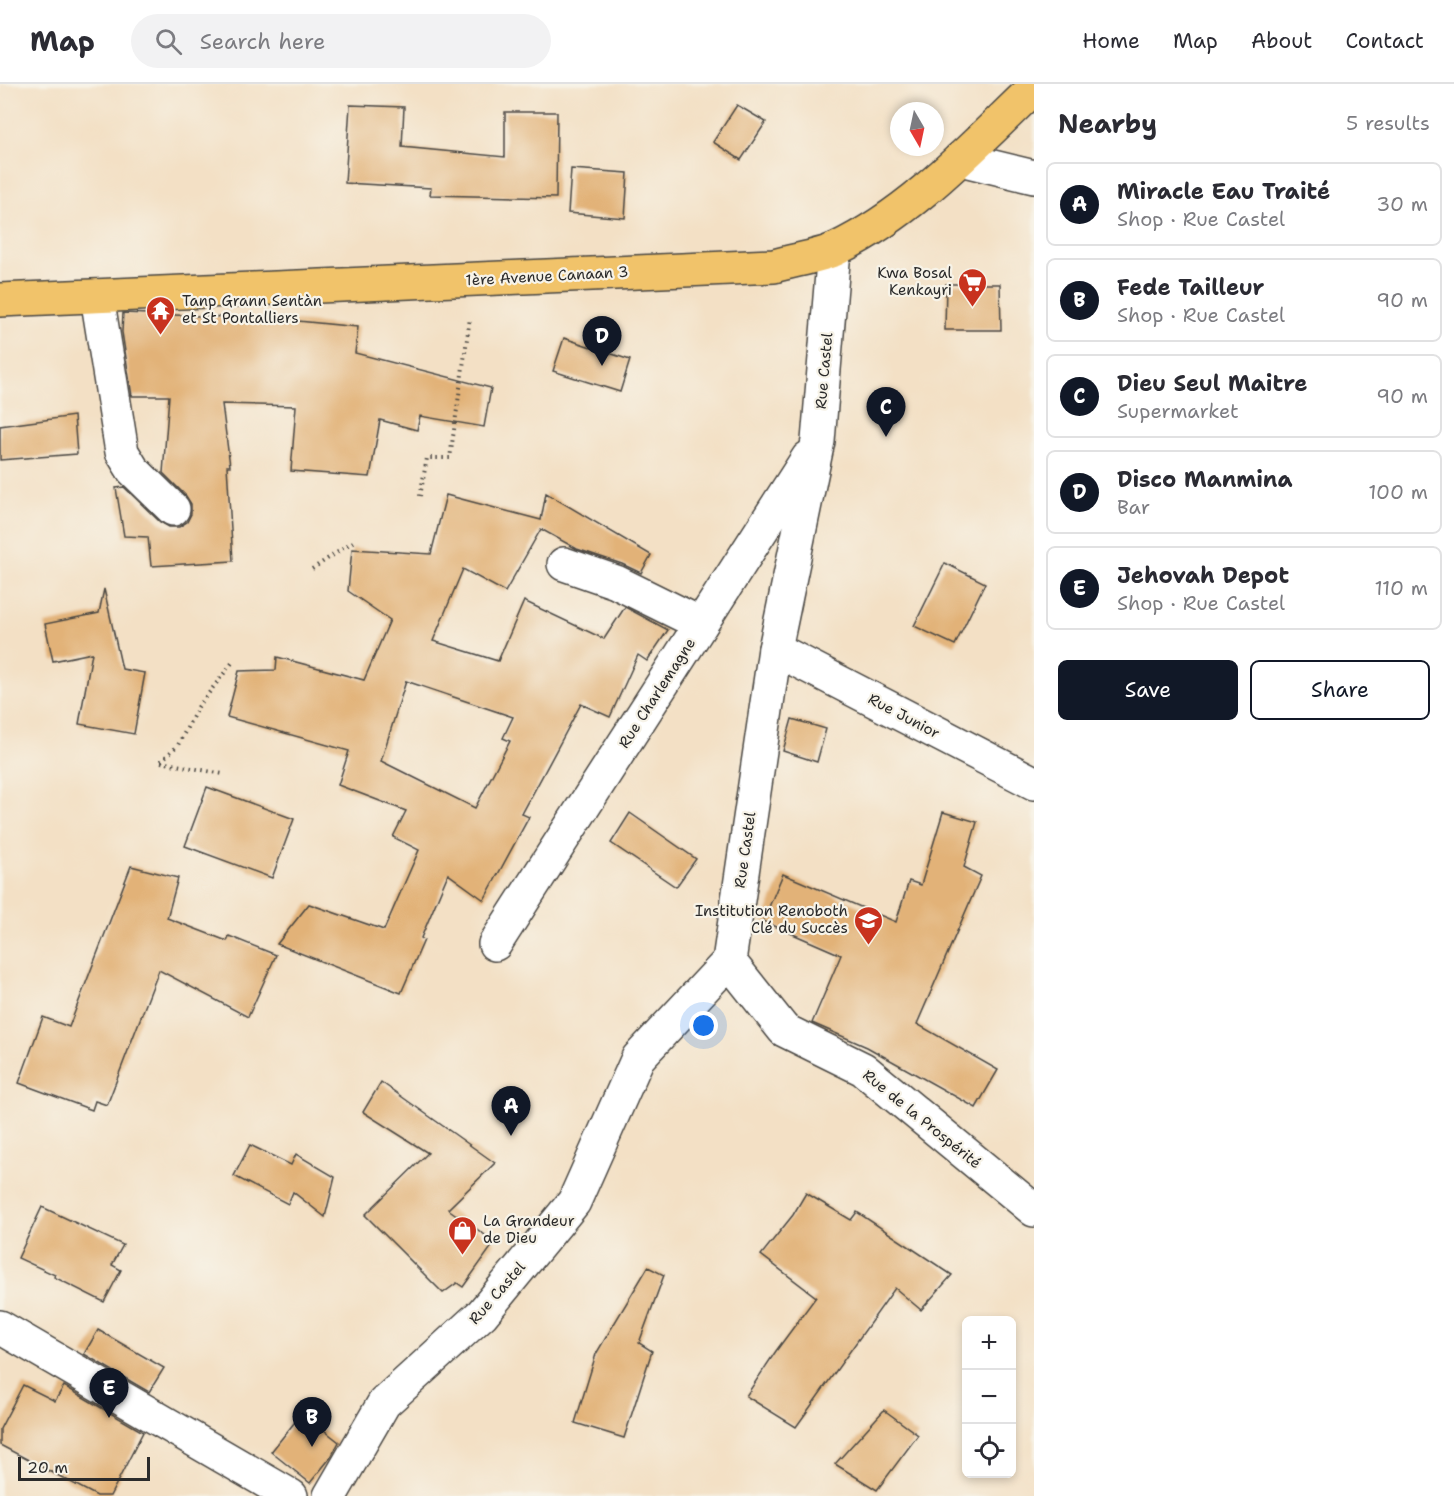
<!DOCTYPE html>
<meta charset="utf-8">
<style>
body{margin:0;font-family:"Shantell Sans",sans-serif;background:#f2f2f3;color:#2b2b33}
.controls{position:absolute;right:18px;bottom:18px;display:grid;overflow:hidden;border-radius:9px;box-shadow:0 3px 9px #0003}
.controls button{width:54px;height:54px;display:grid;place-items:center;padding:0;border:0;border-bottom:2px solid #e1e1e2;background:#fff;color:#2b2b33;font:30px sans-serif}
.compass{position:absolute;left:890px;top:18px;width:54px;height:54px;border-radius:50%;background:#fff;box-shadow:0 3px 9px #0003;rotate:171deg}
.scale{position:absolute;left:18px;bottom:15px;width:132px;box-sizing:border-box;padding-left:6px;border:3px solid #2b2b2b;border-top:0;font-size:16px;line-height:21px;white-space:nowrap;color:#2b2b2b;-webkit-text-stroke:4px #f7f3e8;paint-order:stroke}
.you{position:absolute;left:704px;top:942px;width:21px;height:21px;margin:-15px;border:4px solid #fff;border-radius:50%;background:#1a73e8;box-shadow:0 0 0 9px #1a73e833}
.badge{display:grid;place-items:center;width:39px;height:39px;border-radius:50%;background:#111827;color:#fff;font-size:20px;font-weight:700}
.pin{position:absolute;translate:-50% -50px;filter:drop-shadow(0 2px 3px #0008)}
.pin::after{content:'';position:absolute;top:32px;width:21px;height:18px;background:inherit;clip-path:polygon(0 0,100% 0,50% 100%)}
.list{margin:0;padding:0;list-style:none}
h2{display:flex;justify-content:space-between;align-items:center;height:78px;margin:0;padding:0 24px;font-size:26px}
h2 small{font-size:20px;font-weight:400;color:#7c7c81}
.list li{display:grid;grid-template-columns:39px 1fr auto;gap:18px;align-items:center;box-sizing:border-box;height:84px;margin:0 12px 12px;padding:0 12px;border:2px solid #e1e1e2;border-radius:9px}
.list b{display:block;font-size:22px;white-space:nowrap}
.list p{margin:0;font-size:20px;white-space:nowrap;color:#7c7c81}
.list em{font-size:20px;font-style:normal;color:#7c7c81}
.actions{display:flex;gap:12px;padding:18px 24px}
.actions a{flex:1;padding:14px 0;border:2px solid #111827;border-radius:9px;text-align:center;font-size:21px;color:#111827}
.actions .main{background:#111827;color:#fff}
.icon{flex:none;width:33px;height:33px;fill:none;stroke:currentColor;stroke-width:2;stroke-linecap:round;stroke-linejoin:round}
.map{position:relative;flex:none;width:1034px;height:1412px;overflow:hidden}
header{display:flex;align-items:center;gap:36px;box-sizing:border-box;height:84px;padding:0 30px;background:#fff;border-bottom:2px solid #e1e1e2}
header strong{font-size:28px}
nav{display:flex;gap:33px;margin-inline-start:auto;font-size:21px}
.search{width:420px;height:54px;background:#f2f2f3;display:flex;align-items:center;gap:15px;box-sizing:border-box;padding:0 21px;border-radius:33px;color:#7c7c81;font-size:22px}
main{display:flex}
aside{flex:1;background:#fff}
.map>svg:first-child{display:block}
.building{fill:#e2b278;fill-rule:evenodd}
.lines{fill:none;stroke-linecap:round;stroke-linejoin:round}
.minor-casing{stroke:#494642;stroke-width:36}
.major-casing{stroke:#494642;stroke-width:36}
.path{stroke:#494642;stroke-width:4;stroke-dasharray:1.5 4.5;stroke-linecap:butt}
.minor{stroke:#fff;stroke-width:33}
.major{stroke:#f1c36a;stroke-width:33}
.labels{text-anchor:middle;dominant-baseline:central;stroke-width:4.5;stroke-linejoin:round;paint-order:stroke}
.poi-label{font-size:15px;fill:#2b2b2b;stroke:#f7f3e8;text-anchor:end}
.street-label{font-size:15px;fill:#2b2b2b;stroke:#f7f3e8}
</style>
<header>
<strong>Map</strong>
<div class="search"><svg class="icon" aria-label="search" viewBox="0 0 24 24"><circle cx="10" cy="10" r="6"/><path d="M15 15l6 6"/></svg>Search here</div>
<nav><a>Home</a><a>Map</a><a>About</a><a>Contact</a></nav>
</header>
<main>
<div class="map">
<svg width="1034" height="1412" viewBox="0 0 1034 1412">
<rect width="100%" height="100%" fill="#f7f3e8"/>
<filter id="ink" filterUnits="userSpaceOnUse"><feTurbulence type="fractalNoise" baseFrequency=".0167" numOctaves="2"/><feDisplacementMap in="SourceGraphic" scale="12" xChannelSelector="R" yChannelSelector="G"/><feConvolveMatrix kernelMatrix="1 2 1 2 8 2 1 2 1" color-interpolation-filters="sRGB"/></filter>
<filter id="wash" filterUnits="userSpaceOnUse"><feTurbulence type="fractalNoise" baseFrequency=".008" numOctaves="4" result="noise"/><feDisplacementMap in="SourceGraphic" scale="24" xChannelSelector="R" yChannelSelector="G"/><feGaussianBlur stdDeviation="1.35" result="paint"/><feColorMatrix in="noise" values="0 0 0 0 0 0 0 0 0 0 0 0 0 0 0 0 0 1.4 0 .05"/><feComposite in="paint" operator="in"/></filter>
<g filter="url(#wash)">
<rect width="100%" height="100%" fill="#f3e0c5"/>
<g id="blocks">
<g class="building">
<path d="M 350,21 L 404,23 L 402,63 L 505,73 L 505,28 L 557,28 L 556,114 L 430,111 L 431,104 L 345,99 Z"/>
<path d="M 737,21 L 766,38 L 741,76 L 713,58 Z"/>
<path d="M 571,85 L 628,89 L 625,134 L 568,129 Z"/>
<path d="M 946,200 L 1000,200 L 1001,246 L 945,246 Z"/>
<path d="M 123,229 L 278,235 L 358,243 L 355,269 L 491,304 L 484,343 L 420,332 L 417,346 L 380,336 L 370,393 L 291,387 L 296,322 L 222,320 L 230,382 L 227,382 L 233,477 L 151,482 L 148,453 L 124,452 L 116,404 L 124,403 L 160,438 L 169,443 L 179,443 L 187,438 L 191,430 L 191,420 L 186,412 L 163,389 L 169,312 L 132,312 L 122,248 Z"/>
<path d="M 564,254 L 630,276 L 620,308 L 553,287 Z"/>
<path d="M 74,332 L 77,370 L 0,376 L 0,342 Z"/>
<path d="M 546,409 L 651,471 L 641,489 L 622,480 L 577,465 L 541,445 L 505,508 L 463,485 L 433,557 L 498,577 L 524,517 L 604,555 L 625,523 L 668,546 L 647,577 L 638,571 L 610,633 L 581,620 L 522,730 L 529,733 L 484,816 L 448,790 L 421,854 L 424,856 L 401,909 L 277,860 L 309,820 L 384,846 L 419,766 L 393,753 L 406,727 L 338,701 L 349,667 L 227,633 L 239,587 L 276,586 L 277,573 L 364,596 L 390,536 L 348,507 L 352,465 L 431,470 L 446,411 L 541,436 ZM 406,597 L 513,633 L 503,654 L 510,657 L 475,724 L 381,677 Z"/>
<path d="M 945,479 L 985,499 L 955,561 L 914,542 Z"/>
<path d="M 104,505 L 122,585 L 145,589 L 134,650 L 79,640 L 92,569 L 53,577 L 45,540 L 99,529 Z"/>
<path d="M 792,635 L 826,645 L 817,678 L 783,667 Z"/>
<path d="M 207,703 L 294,735 L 272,794 L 185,762 Z"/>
<path d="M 943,728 L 977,738 L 964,783 L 981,792 L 917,940 L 998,986 L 976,1024 L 867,963 L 812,939 L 841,871 L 763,837 L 783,790 L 896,838 L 909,797 L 921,801 Z"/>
<path d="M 630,729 L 696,775 L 676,803 L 611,759 Z"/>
<path d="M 131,782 L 178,794 L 167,834 L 227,857 L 229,852 L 276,871 L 248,933 L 159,886 L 107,1021 L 95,1017 L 92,1026 L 19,999 L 43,933 L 69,943 Z"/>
<path d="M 381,998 L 495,1079 L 448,1125 L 495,1158 L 463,1203 L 457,1199 L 443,1209 L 365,1131 L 428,1069 L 363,1028 Z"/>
<path d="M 250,1061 L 291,1081 L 296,1070 L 335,1093 L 325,1133 L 293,1108 L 288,1120 L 234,1092 Z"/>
<path d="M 806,1109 L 851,1136 L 857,1128 L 952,1191 L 921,1226 L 895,1204 L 796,1343 L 746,1312 L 776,1267 L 816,1213 L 761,1171 L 793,1131 Z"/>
<path d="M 42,1123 L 123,1161 L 112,1181 L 121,1186 L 104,1218 L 54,1193 L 55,1191 L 18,1174 Z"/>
<path d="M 648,1183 L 664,1191 L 639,1259 L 652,1267 L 624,1354 L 575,1339 L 596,1270 Z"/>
<path d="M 98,1246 L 164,1284 L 149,1308 L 84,1270 Z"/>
<path d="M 23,1301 L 55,1317 L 64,1302 L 143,1348 L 110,1412 L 97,1412 L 0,1361 L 0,1345 Z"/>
<path d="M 884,1326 L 918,1351 L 877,1406 L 835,1380 Z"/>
<path d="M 302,1329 L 339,1358 L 331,1373 L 310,1399 L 271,1368 Z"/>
</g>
</g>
</g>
<g filter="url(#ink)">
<use href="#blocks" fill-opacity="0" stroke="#494642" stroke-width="1.5"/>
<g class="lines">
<defs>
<g id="minor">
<path d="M 960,75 L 1034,93"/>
<path d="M 97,212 L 122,368 L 133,386 L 173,425"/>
<path d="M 564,480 L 616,498 L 701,540"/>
<path d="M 775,565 L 1034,699"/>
<path d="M 495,860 L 808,374"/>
<path d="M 729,877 L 784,946 L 863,985 L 1034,1126"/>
<path d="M 0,1243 L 291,1412"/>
<path d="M 330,1412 L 384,1319 L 482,1230 L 574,1118 L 638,974 L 729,877 L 775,565 L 818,357 L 834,166"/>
</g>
<path id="major" d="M 0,216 L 774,182 C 794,176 818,173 836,165 C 913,128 973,62 1034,4"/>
</defs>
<use href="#minor" class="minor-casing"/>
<use href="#major" class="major-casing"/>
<g class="path">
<path d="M 420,412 L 427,374 L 450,374 L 470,234"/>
<path d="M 312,485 L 353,458"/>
<path d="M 161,677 L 178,661 L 198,623 L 232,579"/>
<path d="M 161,678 L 223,690"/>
</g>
<use href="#minor" class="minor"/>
<use href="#major" class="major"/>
</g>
</g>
<defs>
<symbol id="supermarket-pin" viewBox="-11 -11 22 30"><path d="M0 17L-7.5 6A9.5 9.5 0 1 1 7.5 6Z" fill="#c8321e" stroke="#f7f3e8"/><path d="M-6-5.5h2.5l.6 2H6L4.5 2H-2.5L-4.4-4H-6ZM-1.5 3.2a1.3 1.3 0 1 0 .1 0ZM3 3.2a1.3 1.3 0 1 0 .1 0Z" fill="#fff"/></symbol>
<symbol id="temple-pin" viewBox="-11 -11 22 30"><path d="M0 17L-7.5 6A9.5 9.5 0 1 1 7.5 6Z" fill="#c8321e" stroke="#f7f3e8"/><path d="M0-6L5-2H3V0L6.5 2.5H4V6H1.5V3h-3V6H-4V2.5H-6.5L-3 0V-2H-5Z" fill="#fff"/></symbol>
<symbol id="school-pin" viewBox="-11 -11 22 30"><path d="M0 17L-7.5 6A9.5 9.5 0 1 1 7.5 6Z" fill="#c8321e" stroke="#f7f3e8"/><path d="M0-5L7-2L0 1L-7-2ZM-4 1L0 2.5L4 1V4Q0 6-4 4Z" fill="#fff"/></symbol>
<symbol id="shop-pin" viewBox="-11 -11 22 30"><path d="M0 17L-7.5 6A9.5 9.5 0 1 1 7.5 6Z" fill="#c8321e" stroke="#f7f3e8"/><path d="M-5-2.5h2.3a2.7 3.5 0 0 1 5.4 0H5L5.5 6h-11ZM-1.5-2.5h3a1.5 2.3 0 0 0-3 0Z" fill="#fff"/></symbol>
</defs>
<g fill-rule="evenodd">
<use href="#supermarket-pin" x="956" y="182" width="33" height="45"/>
<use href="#temple-pin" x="144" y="210" width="33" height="45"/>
<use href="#school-pin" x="852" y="820" width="33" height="45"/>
<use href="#shop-pin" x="446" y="1130" width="33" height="45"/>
</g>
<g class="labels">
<g class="poi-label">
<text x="952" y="189">Kwa Bosal<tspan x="952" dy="17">Kenkayri</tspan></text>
<text x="182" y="217" text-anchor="start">Tanp Grann Sentàn<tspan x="182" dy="17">et St Pontalliers</tspan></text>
<text x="848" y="827">Institution Renoboth<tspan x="848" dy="17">Clé du Succès</tspan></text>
<text x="483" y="1137" text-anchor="start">La Grandeur<tspan x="483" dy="17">de Dieu</tspan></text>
</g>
<g class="street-label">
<text transform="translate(547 192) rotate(-3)">1ère Avenue Canaan 3</text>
<text transform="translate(824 287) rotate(-85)">Rue Castel</text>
<text transform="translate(657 609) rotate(-57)">Rue Charlemagne</text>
<text transform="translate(904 632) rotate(28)">Rue Junior</text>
<text transform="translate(745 766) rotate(-82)">Rue Castel</text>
<text transform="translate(922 1035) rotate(39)">Rue de la Prospérité</text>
<text transform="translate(497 1209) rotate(-49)">Rue Castel</text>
</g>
</g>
</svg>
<div class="controls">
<button>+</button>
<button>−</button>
<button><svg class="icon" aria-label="locate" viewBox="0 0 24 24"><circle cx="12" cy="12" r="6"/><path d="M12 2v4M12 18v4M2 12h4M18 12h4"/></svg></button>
</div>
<svg class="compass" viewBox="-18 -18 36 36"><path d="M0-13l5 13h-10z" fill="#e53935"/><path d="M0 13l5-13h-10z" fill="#7c7c81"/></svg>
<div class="scale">20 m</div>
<div class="you"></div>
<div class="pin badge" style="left:511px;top:1052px">A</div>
<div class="pin badge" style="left:312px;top:1363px">B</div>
<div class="pin badge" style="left:886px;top:353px">C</div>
<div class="pin badge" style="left:602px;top:282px">D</div>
<div class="pin badge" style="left:109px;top:1334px">E</div>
</div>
<aside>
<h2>Nearby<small>5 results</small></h2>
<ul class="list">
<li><span class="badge">A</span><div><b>Miracle Eau Traité</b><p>Shop · Rue Castel</p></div><em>30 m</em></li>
<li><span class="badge">B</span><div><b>Fede Tailleur</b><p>Shop · Rue Castel</p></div><em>90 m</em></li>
<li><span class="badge">C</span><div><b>Dieu Seul Maitre</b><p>Supermarket</p></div><em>90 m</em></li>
<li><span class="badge">D</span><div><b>Disco Manmina</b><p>Bar</p></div><em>100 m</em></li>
<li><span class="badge">E</span><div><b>Jehovah Depot</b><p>Shop · Rue Castel</p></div><em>110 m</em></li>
</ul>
<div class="actions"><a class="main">Save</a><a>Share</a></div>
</aside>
</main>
